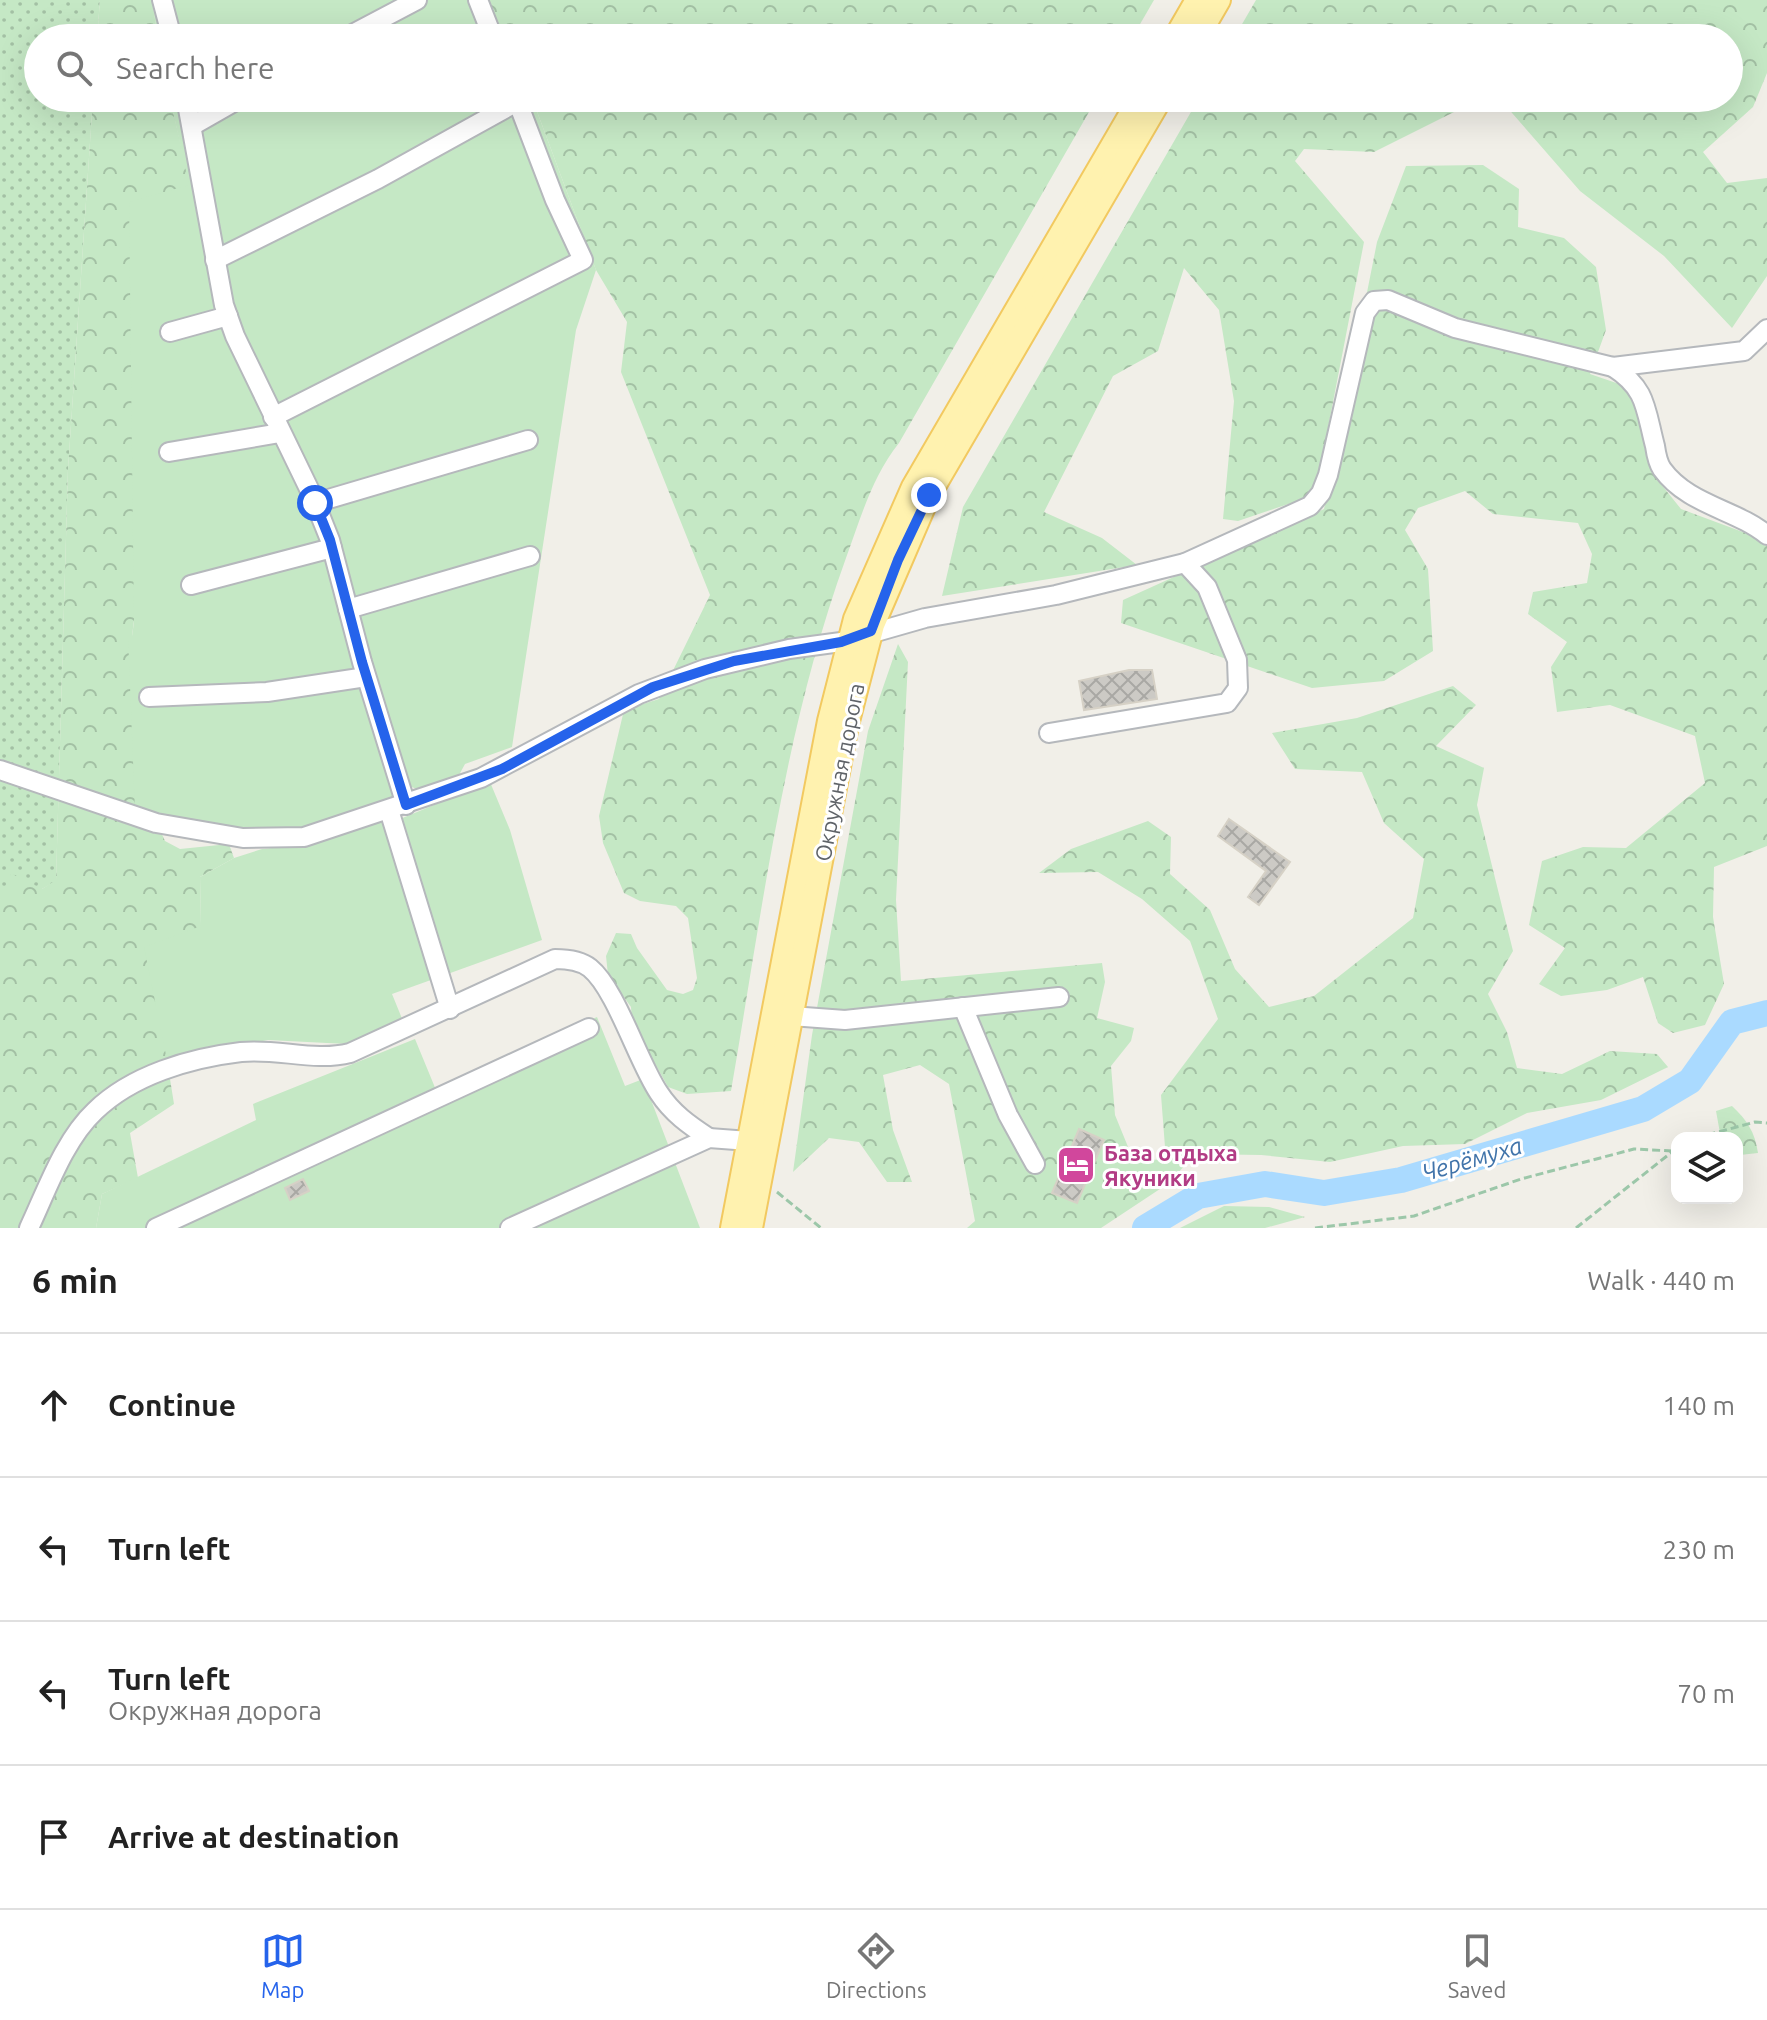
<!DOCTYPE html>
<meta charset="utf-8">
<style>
body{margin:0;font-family:Ubuntu,sans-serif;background:#f2f2f2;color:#222}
.controls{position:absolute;right:24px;bottom:24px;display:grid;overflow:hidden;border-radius:16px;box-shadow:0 8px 32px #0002}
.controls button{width:72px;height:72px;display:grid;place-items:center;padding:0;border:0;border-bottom:2px solid #e0e0e0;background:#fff;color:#222;font:40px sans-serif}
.stop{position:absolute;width:24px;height:24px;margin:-18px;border:6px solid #2563eb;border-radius:50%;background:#fff}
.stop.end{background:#2563eb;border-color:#fff;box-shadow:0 2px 8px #0008}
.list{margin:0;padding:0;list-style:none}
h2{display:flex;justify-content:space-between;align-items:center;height:104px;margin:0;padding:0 32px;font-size:34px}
h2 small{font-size:26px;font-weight:400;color:#767676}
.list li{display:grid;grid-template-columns:52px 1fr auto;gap:24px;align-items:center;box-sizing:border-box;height:144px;padding:0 32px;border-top:2px solid #e0e0e0}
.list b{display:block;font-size:30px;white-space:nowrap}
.list p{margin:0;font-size:26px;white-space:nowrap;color:#767676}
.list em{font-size:26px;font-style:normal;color:#767676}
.icon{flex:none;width:44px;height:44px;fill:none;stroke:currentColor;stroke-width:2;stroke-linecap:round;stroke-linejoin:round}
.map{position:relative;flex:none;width:1767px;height:1228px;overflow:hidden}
.search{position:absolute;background:#fff;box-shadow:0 8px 32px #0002;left:24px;right:24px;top:24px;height:88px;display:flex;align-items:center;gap:20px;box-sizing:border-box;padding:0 28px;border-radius:44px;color:#767676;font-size:30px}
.sheet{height:680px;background:#fff}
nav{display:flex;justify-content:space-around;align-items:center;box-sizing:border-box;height:112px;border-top:2px solid #e0e0e0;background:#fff;font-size:22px;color:#767676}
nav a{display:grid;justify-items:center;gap:4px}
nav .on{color:#2563eb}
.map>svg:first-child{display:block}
.grass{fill:url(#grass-dots)}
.forest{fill:url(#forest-crowns)}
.garden{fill:#c5e8c5}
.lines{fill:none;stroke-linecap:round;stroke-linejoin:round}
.river{stroke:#aadaff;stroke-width:26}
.building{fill:url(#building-cross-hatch);stroke:#d6d1c6;stroke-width:2}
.minor-casing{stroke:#b5b8bc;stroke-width:22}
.major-casing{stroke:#f2c960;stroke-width:26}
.path{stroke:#9cc7a9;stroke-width:3;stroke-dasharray:8 4;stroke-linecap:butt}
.minor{stroke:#fff;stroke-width:18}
.major{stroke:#fff2af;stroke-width:22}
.route{stroke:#2563eb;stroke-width:10}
.labels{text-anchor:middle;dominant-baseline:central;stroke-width:6;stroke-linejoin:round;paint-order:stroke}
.street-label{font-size:22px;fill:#5f6368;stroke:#fff}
.hotel-label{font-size:22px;font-weight:bold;fill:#b23c85;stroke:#fff;text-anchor:start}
.water-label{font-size:24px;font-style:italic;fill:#4174aa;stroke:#fff}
</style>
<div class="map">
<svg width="1767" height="1228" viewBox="0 0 1767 1228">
<defs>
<pattern id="grass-dots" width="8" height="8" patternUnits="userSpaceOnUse" patternTransform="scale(2)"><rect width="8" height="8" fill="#c5e8c5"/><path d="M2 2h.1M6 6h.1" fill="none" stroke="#a3c0a4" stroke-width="1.8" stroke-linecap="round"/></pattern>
<pattern id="forest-crowns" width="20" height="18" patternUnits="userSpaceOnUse" patternTransform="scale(2)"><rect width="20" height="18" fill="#c5e8c5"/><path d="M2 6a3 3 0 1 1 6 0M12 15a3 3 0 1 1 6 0" fill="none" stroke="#a3c0a4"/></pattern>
<pattern id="building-cross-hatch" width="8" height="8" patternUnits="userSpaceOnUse" patternTransform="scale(2)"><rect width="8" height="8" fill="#cccac5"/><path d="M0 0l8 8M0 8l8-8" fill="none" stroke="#a9a8a4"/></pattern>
</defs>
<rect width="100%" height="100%" fill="#f1efe8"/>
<path class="grass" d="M 0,0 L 100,0 L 97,38 L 38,38 L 38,98 L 93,98 L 68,469 L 56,881 L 42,889 L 0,900 Z"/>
<g class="forest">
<path d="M 100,0 L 152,0 L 158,38 L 97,38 Z"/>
<path d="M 486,0 L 1154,0 L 1132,38 L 502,38 Z"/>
<path d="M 1256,0 L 1767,0 L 1767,73 L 1753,107 L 1703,152 L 1727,183 L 1767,178 L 1767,276 L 1732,328 L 1664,256 L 1580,191 L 1499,98 L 1729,98 L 1729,38 L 1234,38 Z"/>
<path d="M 93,98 L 170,98 L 190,185 L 132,636 L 154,817 L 165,841 L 180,849 L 229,844 L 234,858 L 200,877 L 201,926 L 167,1060 L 174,1104 L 130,1133 L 138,1178 L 102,1194 L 96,1228 L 0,1228 L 0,900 L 11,873 L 42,889 L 56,880 L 68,469 Z"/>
<path d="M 532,98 L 1097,98 L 899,443 C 872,477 861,517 846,558 C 784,729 762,912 731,1091 L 687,1094 L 668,1087 L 632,1022 L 631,1007 L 608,975 L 606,956 L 616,933 L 631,934 L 637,948 L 667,990 L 683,994 L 693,990 L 697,978 L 688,918 L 676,906 L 640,901 L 624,893 L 603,843 L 599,816 L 624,710 L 659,699 L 710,595 L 621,372 L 627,322 L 596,270 Z"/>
<path d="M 1199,98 L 1482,98 L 1374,152 L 1304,149 L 1295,161 L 1364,242 L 1315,495 L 1238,521 L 1223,519 L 1234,401 L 1219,310 L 1184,268 L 1158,351 L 1113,376 L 1044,512 L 1102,538 L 1137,565 L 942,596 L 963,507 Z"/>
<path d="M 1483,165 L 1519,189 L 1518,227 L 1564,238 L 1596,267 L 1606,330 L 1590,374 L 1631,388 L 1652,473 L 1681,509 L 1767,541 L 1767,846 L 1714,867 L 1713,917 L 1724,984 L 1705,1025 L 1673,1033 L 1658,1023 L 1643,977 L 1607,990 L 1561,996 L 1539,984 L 1565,948 L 1529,925 L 1542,861 L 1583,847 L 1626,848 L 1705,783 L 1695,736 L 1610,705 L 1557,712 L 1551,667 L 1567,642 L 1528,614 L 1533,592 L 1587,583 L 1592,554 L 1578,523 L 1493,514 L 1465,491 L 1418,508 L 1405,530 L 1428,569 L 1433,651 L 1384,681 L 1312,688 L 1121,623 L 1123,600 L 1324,509 L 1377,242 L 1406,166 Z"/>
<path d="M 898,644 L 908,662 L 896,900 L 901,981 L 1102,963 L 1105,982 L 1097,1018 L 1134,1028 L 1131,1041 L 1111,1066 L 1115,1115 L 1133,1159 L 1166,1160 L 1161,1095 L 1218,1019 L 1190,941 L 1142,899 L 1098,872 L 1039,873 L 1071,849 L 1148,821 L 1171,837 L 1170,874 L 1210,910 L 1235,969 L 1269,1007 L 1314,996 L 1413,918 L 1424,859 L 1384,823 L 1362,772 L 1295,769 L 1272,733 L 1357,718 L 1453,686 L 1476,705 L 1436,746 L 1484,768 L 1477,805 L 1513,951 L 1488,994 L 1507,1032 L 1517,1068 L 1562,1074 L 1610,1051 L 1657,1054 L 1668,1067 L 1601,1100 L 1527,1113 L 1465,1144 L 1403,1146 L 1330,1162 L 1261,1155 L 1195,1154 L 1169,1183 L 1101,1228 L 967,1228 L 975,1221 L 949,1084 L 920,1065 L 883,1075 L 893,1130 L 912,1182 L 887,1182 L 859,1142 L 829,1138 L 793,1172 L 812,1035 L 868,731 Z"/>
<path d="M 1732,1106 C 1747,1120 1755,1132 1758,1153 L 1740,1155 L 1737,1138 L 1725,1138 L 1720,1133 L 1716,1111 Z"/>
<path d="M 1224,1206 L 1269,1207 L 1305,1217 L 1265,1228 L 1180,1228 Z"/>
</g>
<g class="garden">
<path d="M 152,0 L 486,0 L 502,38 L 158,38 Z"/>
<path d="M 170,98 L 532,98 L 596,270 L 576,330 L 512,747 L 465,764 L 459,775 L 420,790 L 406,785 L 397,797 L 343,817 L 342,814 C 332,817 324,824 314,827 C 257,844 192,821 135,811 L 128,636 L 132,636 L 134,622 L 129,202 L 189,185 Z"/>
<path d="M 490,782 L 510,830 L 542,940 L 392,994 L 403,1021 L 347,1044 L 268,1040 L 167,1060 L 144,947 L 201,926 L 200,877 L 234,858 L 262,849 L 302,845 L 383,819 L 400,819 Z"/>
<path d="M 597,1017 L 625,1086 L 643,1079 L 700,1228 L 96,1228 L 102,1194 L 256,1120 L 253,1104 L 415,1039 L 436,1090 Z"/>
</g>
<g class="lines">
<path class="river" d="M 1145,1228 L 1198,1196 L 1265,1184 L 1324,1193 L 1401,1180 L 1643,1109 L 1690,1081 L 1732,1022 L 1767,1013"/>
</g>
<g class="building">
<path d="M 1129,670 L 1152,670 L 1157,699 L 1084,710 L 1079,681 Z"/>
<path d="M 1229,819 L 1290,862 L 1259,905 L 1248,897 L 1266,871 L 1218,836 Z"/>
<path d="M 1079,1129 L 1104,1140 L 1077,1203 L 1052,1193 Z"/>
<path d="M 303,1179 L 309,1191 L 290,1200 L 285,1188 Z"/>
</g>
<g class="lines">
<defs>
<g id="minor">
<path d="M 162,0 L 172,38"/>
<path d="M 478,0 L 493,38"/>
<path d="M 345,38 L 417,0"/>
<path d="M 186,98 L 224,305 L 235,336 L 312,495 L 330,540 L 362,662 L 406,805"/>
<path d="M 192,126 L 241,98"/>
<path d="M 215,260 L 378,179 L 517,102"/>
<path d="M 170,332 L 228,316"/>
<path d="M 1613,367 C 1647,389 1645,408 1655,446 C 1656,453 1658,463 1662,469 C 1688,505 1735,509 1767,535"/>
<path d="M 273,417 L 583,260 L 555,200 L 516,98"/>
<path d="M 169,452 L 280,433"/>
<path d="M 315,503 L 528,440"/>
<path d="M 191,585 L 332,548"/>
<path d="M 348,609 L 530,556"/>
<path d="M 149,697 L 267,692 L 366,677"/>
<path d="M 1049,733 L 1227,703 L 1238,688 L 1237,660 L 1207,587 L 1185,563"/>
<path d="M 0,770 L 156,823 L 243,838 L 304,837 L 481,778 L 639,694 L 705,669 L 789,649 L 841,642 L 925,618 L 1056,595 L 1185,563 L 1310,506 L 1321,493 L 1328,475 L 1365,313 L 1374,301 L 1388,300 L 1455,328 L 1613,367 L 1744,351 L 1767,329"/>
<path d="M 389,810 L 450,1009"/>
<path d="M 963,1007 L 1008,1115 L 1035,1164"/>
<path d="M 791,1016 L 845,1020 L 1059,997"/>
<path d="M 29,1228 C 47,1190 64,1140 95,1111 C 132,1075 190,1058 241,1052 C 278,1048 314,1062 350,1053 L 555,959 C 567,959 580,960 590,968 C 616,989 638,1062 659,1093 C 672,1113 689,1125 709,1138"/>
<path d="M 156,1228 L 589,1028"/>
<path d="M 510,1228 L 709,1138 L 749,1141"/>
</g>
<g id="major">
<path d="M 1175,38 L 1197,0"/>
<path d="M 1197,38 L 1219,0"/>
<path d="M 732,1228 L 829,721 L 855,619 L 913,487 L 1140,98"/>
<path d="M 751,1228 L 847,725 L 873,625 L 929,495 L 1161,98"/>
</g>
</defs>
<use href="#minor" class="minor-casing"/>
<use href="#major" class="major-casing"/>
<g class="path">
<path d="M 1696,1138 L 1755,1122 L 1767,1123"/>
<path d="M 777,1192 L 821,1228"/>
<path d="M 1315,1228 L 1414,1216 L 1521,1179 L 1634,1149 L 1672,1151"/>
<path d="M 1576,1228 L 1677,1148"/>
</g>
<use href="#minor" class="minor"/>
<use href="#major" class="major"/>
</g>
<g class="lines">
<path class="route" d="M 315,503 L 330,540 L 362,662 L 406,805 L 502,769 L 653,687 L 734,661 L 841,642 L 871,631 L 898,560 L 929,495"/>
</g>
<defs>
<symbol id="hotel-square" viewBox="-11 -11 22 22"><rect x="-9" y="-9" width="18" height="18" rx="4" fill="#d1479c" stroke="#fff"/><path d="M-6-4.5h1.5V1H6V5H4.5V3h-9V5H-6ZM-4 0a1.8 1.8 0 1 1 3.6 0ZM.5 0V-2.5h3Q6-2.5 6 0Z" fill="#fff"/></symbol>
</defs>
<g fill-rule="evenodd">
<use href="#hotel-square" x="1054" y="1143" width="44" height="44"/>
</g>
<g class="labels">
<g class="street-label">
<text transform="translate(839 772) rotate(-79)">Окружная дорога</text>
</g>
<g class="hotel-label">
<text x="1104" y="1152">База отдыха<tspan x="1104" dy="25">Якуники</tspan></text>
</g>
<g class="water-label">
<text transform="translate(1472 1159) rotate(-16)">Черёмуха</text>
</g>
</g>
</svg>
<div class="controls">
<button><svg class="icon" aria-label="layers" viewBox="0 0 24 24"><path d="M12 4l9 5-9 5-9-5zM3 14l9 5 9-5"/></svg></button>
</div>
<div class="stop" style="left:315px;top:503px"></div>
<div class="stop end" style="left:929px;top:495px"></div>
<div class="search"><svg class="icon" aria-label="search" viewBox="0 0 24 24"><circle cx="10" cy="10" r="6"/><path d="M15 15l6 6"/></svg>Search here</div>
</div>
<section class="sheet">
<h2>6 min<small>Walk · 440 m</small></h2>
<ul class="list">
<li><svg class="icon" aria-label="ahead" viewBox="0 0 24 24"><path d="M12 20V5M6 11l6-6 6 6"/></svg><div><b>Continue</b></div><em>140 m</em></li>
<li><svg class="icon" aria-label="left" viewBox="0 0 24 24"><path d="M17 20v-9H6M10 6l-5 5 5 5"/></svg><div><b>Turn left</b></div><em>230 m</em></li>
<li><svg class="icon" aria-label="left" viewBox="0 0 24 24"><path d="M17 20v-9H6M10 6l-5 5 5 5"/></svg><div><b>Turn left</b><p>Окружная дорога</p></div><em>70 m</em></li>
<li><svg class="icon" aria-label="arrive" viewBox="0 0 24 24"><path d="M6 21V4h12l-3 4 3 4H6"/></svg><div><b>Arrive at destination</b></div></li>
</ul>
</section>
<nav>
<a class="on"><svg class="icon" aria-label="map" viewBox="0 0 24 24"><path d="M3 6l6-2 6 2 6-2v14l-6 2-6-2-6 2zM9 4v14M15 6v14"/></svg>Map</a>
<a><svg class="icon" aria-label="directions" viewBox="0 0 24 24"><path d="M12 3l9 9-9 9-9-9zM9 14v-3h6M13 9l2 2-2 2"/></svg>Directions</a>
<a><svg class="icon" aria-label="saved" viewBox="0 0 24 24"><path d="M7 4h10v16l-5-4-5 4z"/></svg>Saved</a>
</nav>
